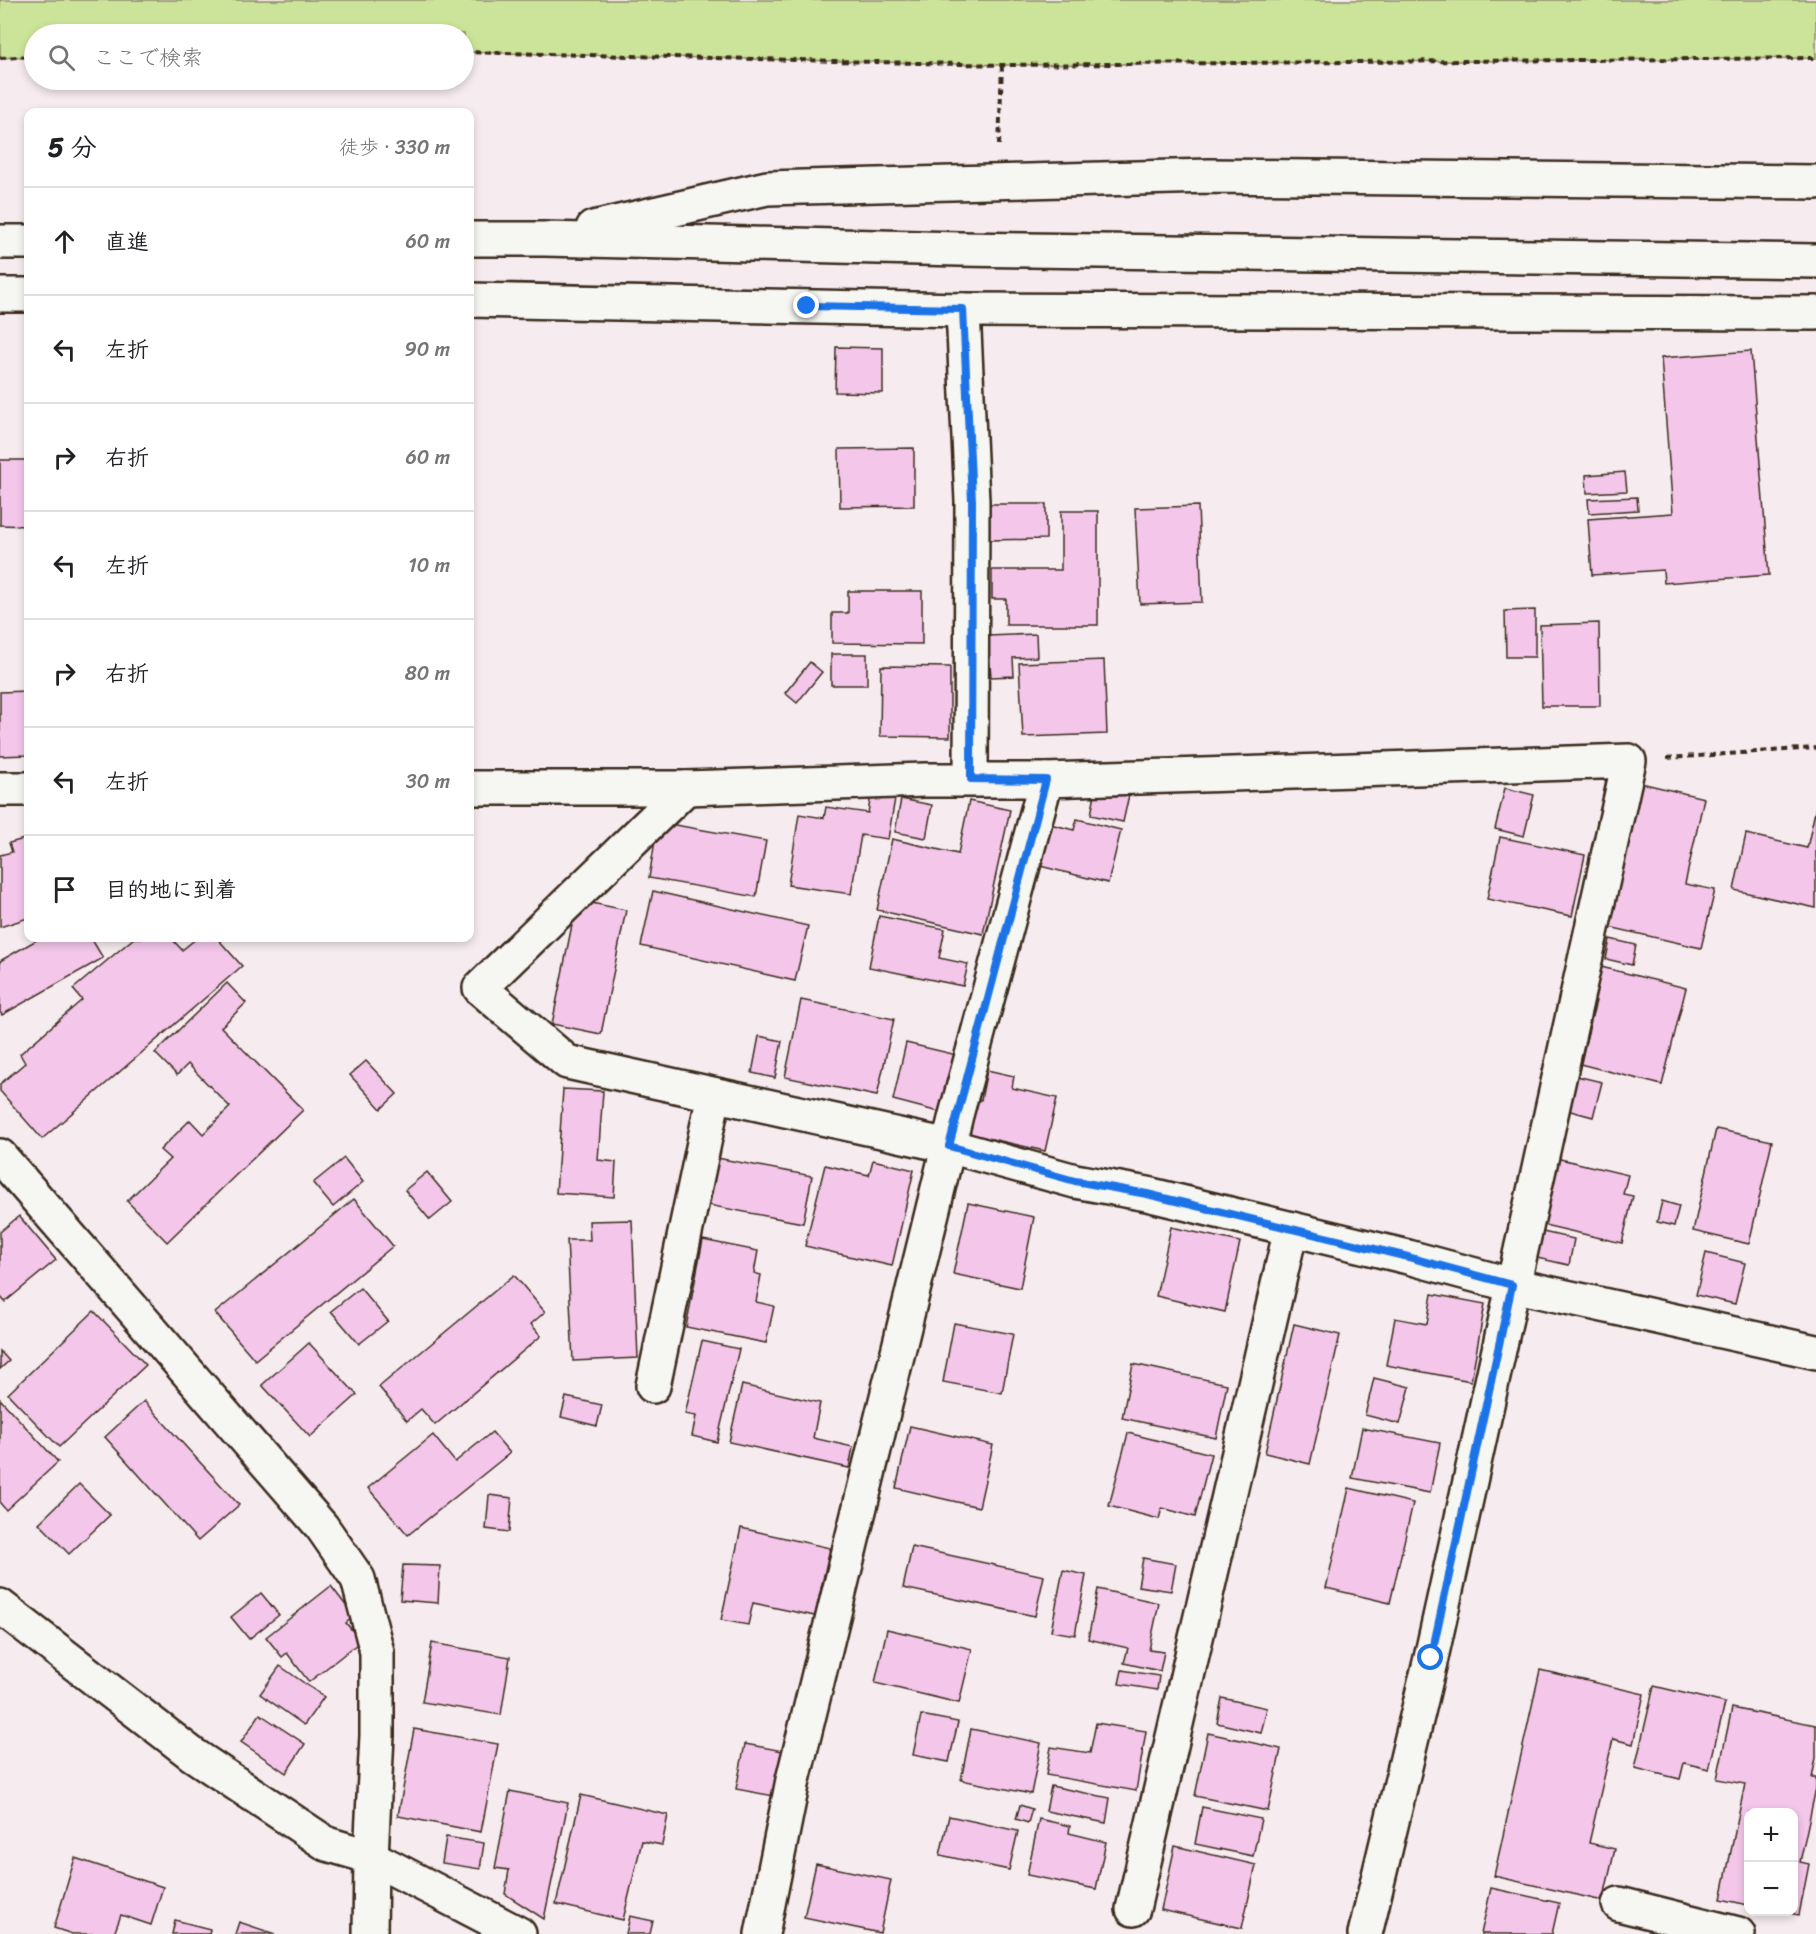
<!DOCTYPE html>
<html lang="ja">
<meta charset="utf-8">
<style>
body{margin:0;font-family:Sriracha,"Klee One",sans-serif;background:#f6f6f6;color:#202124}
.controls{position:absolute;right:18px;bottom:18px;display:grid;overflow:hidden;border-radius:12px;box-shadow:0 3px 9px #0003}
.controls button{width:54px;height:54px;display:grid;place-items:center;padding:0;border:0;border-bottom:2px solid #e0e0e0;background:#fff;color:#202124;font:30px sans-serif}
.stop{position:absolute;width:18px;height:18px;margin:-14px;border:4px solid #1a73e8;border-radius:50%;background:#fff}
.stop.end{background:#1a73e8;border-color:#fff;box-shadow:0 2px 6px #0008}
.list{margin:0;padding:0;list-style:none}
h2{display:flex;justify-content:space-between;align-items:center;height:78px;margin:0;padding:0 24px;font-size:26px}
h2 small{font-size:20px;font-weight:400;color:#757577}
.list li{display:grid;grid-template-columns:39px 1fr auto;gap:18px;align-items:center;box-sizing:border-box;height:108px;padding:0 24px;border-top:2px solid #e0e0e0}
.list b{display:block;font-size:22px;white-space:nowrap}
.list em{font-size:20px;font-style:normal;color:#757577}
.icon{flex:none;width:33px;height:33px;fill:none;stroke:currentColor;stroke-width:2;stroke-linecap:round;stroke-linejoin:round}
.map{position:relative;flex:none;width:1816px;height:1934px;overflow:hidden}
.search{position:absolute;background:#fff;box-shadow:0 3px 9px #0003;left:24px;top:24px;width:450px;height:66px;display:flex;align-items:center;gap:15px;box-sizing:border-box;padding:0 21px;border-radius:33px;color:#757577;font-size:22px}
.panel{position:absolute;background:#fff;box-shadow:0 3px 9px #0003;left:24px;top:108px;width:450px;height:834px;border-radius:12px}
.map>svg:first-child{display:block}
.green{fill:#cce499;stroke:#84875c;stroke-width:1.5}
.building{fill:#f4c6ea;stroke:#3b2a1e;stroke-width:1.5}
.lines{fill:none;stroke-linecap:round;stroke-linejoin:round}
.minor-casing{stroke:#3b2a1e;stroke-width:38}
.path{stroke:#3b2a1e;stroke-width:4;stroke-dasharray:6 4.5;stroke-linecap:butt}
.minor{stroke:#f6f6f2;stroke-width:33}
.route{stroke:#1a73e8;stroke-width:8}
</style>
<div class="map">
<svg width="1816" height="1934" viewBox="0 0 1816 1934">
<rect width="100%" height="100%" fill="#f6ecf0"/>
<filter id="ink" filterUnits="userSpaceOnUse"><feTurbulence type="fractalNoise" baseFrequency=".0167" numOctaves="2"/><feDisplacementMap in="SourceGraphic" scale="12" xChannelSelector="R" yChannelSelector="G"/><feConvolveMatrix kernelMatrix="1 2 1 2 8 2 1 2 1" color-interpolation-filters="sRGB"/></filter>
<g filter="url(#ink)">
<path class="green" d="M 0,0 L 1816,0 L 1816,58 L 1002,65 L 464,52 L 464,34 L 34,34 L 34,56 L 0,58 Z"/>
<g class="building">
<path d="M 836,347 L 883,348 L 883,393 L 835,392 Z"/>
<path d="M 1751,351 L 1769,575 L 1664,583 L 1663,570 L 1592,575 L 1588,519 L 1673,513 L 1661,358 Z"/>
<path d="M 914,448 L 914,506 L 840,507 L 839,449 Z"/>
<path d="M 0,460 L 28,460 L 28,526 L 0,525 Z"/>
<path d="M 1625,472 L 1627,491 L 1587,493 L 1586,475 Z"/>
<path d="M 1637,497 L 1638,510 L 1589,513 L 1588,499 Z"/>
<path d="M 988,504 L 1046,504 L 1046,539 L 989,540 Z"/>
<path d="M 1198,506 L 1202,602 L 1140,604 L 1135,508 Z"/>
<path d="M 1061,511 L 1098,511 L 1098,625 L 1006,625 L 1006,599 L 992,599 L 992,570 L 1061,570 Z"/>
<path d="M 848,591 L 922,591 L 922,644 L 832,643 L 832,613 L 848,613 Z"/>
<path d="M 1535,610 L 1535,657 L 1506,657 L 1505,611 Z"/>
<path d="M 1599,623 L 1600,706 L 1542,706 L 1540,625 Z"/>
<path d="M 1036,634 L 1037,657 L 1013,658 L 1014,676 L 991,677 L 988,636 Z"/>
<rect x="831" y="654" width="36" height="31"/>
<path d="M 1104,660 L 1107,734 L 1023,737 L 1019,663 Z"/>
<path d="M 810,662 L 822,672 L 797,703 L 785,693 Z"/>
<path d="M 881,666 L 950,667 L 950,737 L 880,736 Z"/>
<path d="M 28,691 L 28,755 L 0,756 L 0,692 Z"/>
<path d="M 1641,783 L 1704,798 L 1685,884 L 1715,890 L 1701,948 L 1609,927 Z"/>
<path d="M 872,788 L 896,793 L 888,839 L 861,835 L 851,894 L 788,885 L 799,814 L 824,818 L 826,807 L 868,813 Z"/>
<path d="M 1096,788 L 1129,795 L 1123,822 L 1091,815 Z"/>
<path d="M 1505,788 L 1534,795 L 1524,836 L 1495,829 Z"/>
<path d="M 901,799 L 932,805 L 926,838 L 895,832 Z"/>
<path d="M 969,801 L 1010,810 L 983,934 L 877,910 L 892,839 L 958,854 Z"/>
<path d="M 1816,807 L 1816,908 L 1734,890 L 1746,834 L 1807,848 Z"/>
<path d="M 1077,819 L 1121,830 L 1108,883 L 1036,865 L 1046,823 L 1074,830 Z"/>
<path d="M 658,822 L 766,841 L 756,897 L 649,878 Z"/>
<path d="M 1500,837 L 1585,855 L 1572,916 L 1487,899 Z"/>
<path d="M 28,838 L 28,918 L 0,927 L 0,855 L 12,852 L 9,843 Z"/>
<path d="M 653,891 L 808,926 L 795,981 L 641,946 Z"/>
<path d="M 577,900 L 626,910 L 601,1034 L 552,1024 Z"/>
<path d="M 879,916 L 945,929 L 939,958 L 968,964 L 963,986 L 869,967 Z"/>
<path d="M 40,938 L 91,938 L 103,958 L 2,1015 L 0,1012 L 0,961 Z"/>
<path d="M 134,938 L 171,938 L 182,950 L 197,938 L 217,938 L 242,966 L 42,1139 L 0,1091 L 0,1084 L 25,1063 L 20,1054 L 82,1000 L 73,989 Z"/>
<path d="M 1610,939 L 1636,945 L 1632,965 L 1606,959 Z"/>
<path d="M 1597,966 L 1686,988 L 1662,1085 L 1580,1064 L 1596,1001 L 1588,1000 Z"/>
<path d="M 227,983 L 246,1003 L 221,1027 L 303,1110 L 167,1242 L 127,1201 L 170,1159 L 160,1150 L 190,1120 L 203,1134 L 230,1107 L 188,1064 L 177,1075 L 155,1053 Z"/>
<path d="M 801,1000 L 894,1019 L 877,1096 L 785,1077 Z"/>
<path d="M 759,1036 L 782,1041 L 775,1078 L 752,1073 Z"/>
<path d="M 906,1043 L 957,1055 L 943,1113 L 893,1100 Z"/>
<path d="M 366,1061 L 397,1094 L 381,1109 L 350,1075 Z"/>
<path d="M 987,1070 L 1014,1076 L 1012,1088 L 1057,1098 L 1045,1151 L 965,1133 L 972,1099 L 981,1100 Z"/>
<path d="M 1572,1075 L 1602,1082 L 1593,1117 L 1563,1109 Z"/>
<path d="M 563,1089 L 603,1091 L 598,1160 L 616,1162 L 614,1197 L 556,1193 Z"/>
<path d="M 1716,1129 L 1772,1141 L 1749,1244 L 1693,1231 Z"/>
<path d="M 344,1158 L 363,1182 L 333,1207 L 313,1183 Z"/>
<path d="M 717,1158 L 812,1176 L 803,1223 L 708,1205 Z"/>
<path d="M 1556,1158 L 1628,1175 L 1623,1194 L 1633,1196 L 1622,1243 L 1540,1224 Z"/>
<path d="M 873,1160 L 914,1170 L 892,1266 L 805,1246 L 825,1165 L 869,1175 Z"/>
<path d="M 427,1172 L 452,1202 L 430,1220 L 405,1190 Z"/>
<path d="M 354,1199 L 393,1246 L 255,1360 L 215,1313 Z"/>
<path d="M 1662,1201 L 1679,1206 L 1674,1226 L 1657,1222 Z"/>
<path d="M 968,1203 L 1034,1217 L 1020,1288 L 953,1274 Z"/>
<path d="M 19,1216 L 56,1260 L 5,1302 L 0,1296 L 0,1232 Z"/>
<path d="M 632,1220 L 638,1358 L 573,1361 L 567,1240 L 590,1240 L 589,1221 Z"/>
<path d="M 1171,1227 L 1240,1242 L 1225,1312 L 1156,1296 Z"/>
<path d="M 1543,1232 L 1574,1239 L 1569,1265 L 1537,1258 Z"/>
<path d="M 703,1240 L 758,1251 L 754,1273 L 761,1275 L 756,1302 L 774,1306 L 766,1343 L 686,1327 Z"/>
<path d="M 1706,1253 L 1745,1263 L 1735,1304 L 1696,1295 Z"/>
<path d="M 514,1275 L 545,1312 L 531,1324 L 541,1336 L 435,1425 L 421,1409 L 407,1421 L 379,1387 Z"/>
<path d="M 360,1288 L 388,1321 L 359,1344 L 331,1311 Z"/>
<path d="M 1432,1294 L 1485,1304 L 1471,1381 L 1386,1365 L 1395,1318 L 1427,1324 Z"/>
<path d="M 94,1311 L 146,1365 L 59,1447 L 8,1394 Z"/>
<path d="M 954,1323 L 1013,1334 L 1002,1393 L 943,1382 Z"/>
<path d="M 1294,1324 L 1340,1335 L 1310,1464 L 1265,1453 Z"/>
<path d="M 702,1341 L 739,1349 L 717,1442 L 692,1436 L 696,1416 L 685,1414 Z"/>
<path d="M 309,1343 L 357,1395 L 310,1437 L 262,1385 Z"/>
<path d="M 0,1351 L 9,1361 L 0,1369 Z"/>
<path d="M 1133,1364 L 1227,1384 L 1216,1438 L 1122,1418 Z"/>
<path d="M 1374,1378 L 1410,1387 L 1400,1424 L 1365,1415 Z"/>
<path d="M 742,1385 L 820,1403 L 813,1438 L 853,1447 L 849,1468 L 729,1442 Z"/>
<path d="M 566,1397 L 602,1405 L 597,1426 L 561,1417 Z"/>
<path d="M 0,1399 L 58,1462 L 6,1510 L 0,1503 Z"/>
<path d="M 144,1401 L 239,1505 L 198,1541 L 105,1437 Z"/>
<path d="M 910,1426 L 993,1445 L 979,1507 L 896,1488 Z"/>
<path d="M 1362,1428 L 1440,1443 L 1430,1493 L 1352,1478 Z"/>
<path d="M 492,1432 L 510,1453 L 408,1535 L 368,1488 L 433,1435 L 455,1462 Z"/>
<path d="M 1128,1433 L 1211,1454 L 1195,1517 L 1162,1508 L 1159,1519 L 1109,1506 Z"/>
<path d="M 79,1484 L 110,1515 L 69,1554 L 39,1523 Z"/>
<path d="M 1349,1488 L 1413,1503 L 1390,1603 L 1326,1588 Z"/>
<path d="M 489,1495 L 512,1498 L 509,1532 L 486,1529 Z"/>
<path d="M 741,1528 L 830,1548 L 815,1616 L 753,1603 L 748,1625 L 721,1620 Z"/>
<path d="M 912,1547 L 1044,1576 L 1035,1616 L 903,1588 Z"/>
<path d="M 1143,1558 L 1176,1564 L 1171,1591 L 1138,1586 Z"/>
<path d="M 403,1565 L 440,1566 L 438,1603 L 400,1600 Z"/>
<path d="M 1063,1570 L 1086,1575 L 1075,1635 L 1051,1631 Z"/>
<path d="M 331,1586 L 354,1616 L 346,1623 L 361,1641 L 309,1682 L 287,1653 L 282,1657 L 266,1637 Z"/>
<path d="M 1098,1589 L 1159,1603 L 1149,1650 L 1164,1652 L 1160,1671 L 1124,1663 L 1128,1648 L 1088,1639 Z"/>
<path d="M 261,1593 L 279,1615 L 249,1639 L 231,1617 Z"/>
<path d="M 887,1629 L 972,1649 L 959,1703 L 875,1683 Z"/>
<path d="M 432,1643 L 510,1657 L 501,1715 L 422,1702 Z"/>
<path d="M 280,1666 L 324,1697 L 304,1725 L 260,1694 Z"/>
<path d="M 1122,1670 L 1159,1676 L 1157,1690 L 1119,1684 Z"/>
<path d="M 1540,1670 L 1644,1694 L 1633,1744 L 1613,1739 L 1589,1843 L 1615,1849 L 1603,1901 L 1494,1876 Z"/>
<path d="M 1654,1686 L 1725,1703 L 1709,1769 L 1684,1763 L 1680,1779 L 1635,1768 Z"/>
<path d="M 1222,1698 L 1267,1708 L 1261,1733 L 1217,1723 Z"/>
<path d="M 1732,1708 L 1816,1725 L 1816,1758 L 1812,1778 L 1816,1778 L 1816,1788 L 1800,1862 L 1809,1864 L 1799,1915 L 1781,1912 L 1794,1912 L 1794,1812 L 1748,1812 L 1748,1905 L 1721,1899 L 1745,1784 L 1717,1779 Z"/>
<path d="M 260,1714 L 305,1744 L 286,1773 L 241,1742 Z"/>
<path d="M 921,1715 L 958,1722 L 949,1762 L 913,1755 Z"/>
<path d="M 1096,1723 L 1146,1731 L 1136,1791 L 1046,1775 L 1051,1747 L 1090,1753 Z"/>
<path d="M 414,1729 L 498,1744 L 481,1832 L 398,1816 Z"/>
<path d="M 971,1729 L 1041,1743 L 1031,1794 L 961,1780 Z"/>
<path d="M 1208,1733 L 1281,1749 L 1268,1811 L 1195,1796 Z"/>
<path d="M 745,1744 L 783,1751 L 774,1796 L 736,1789 Z"/>
<path d="M 1051,1786 L 1110,1798 L 1106,1823 L 1046,1811 Z"/>
<path d="M 510,1791 L 568,1803 L 544,1919 L 505,1894 L 509,1870 L 495,1868 Z"/>
<path d="M 581,1795 L 668,1815 L 662,1845 L 642,1841 L 623,1920 L 556,1904 Z"/>
<path d="M 1020,1805 L 1032,1809 L 1028,1823 L 1016,1819 Z"/>
<path d="M 1202,1807 L 1261,1819 L 1253,1856 L 1195,1844 Z"/>
<path d="M 949,1816 L 1018,1831 L 1009,1870 L 940,1855 Z"/>
<path d="M 1039,1819 L 1070,1826 L 1069,1833 L 1106,1842 L 1096,1889 L 1027,1875 Z"/>
<path d="M 446,1837 L 484,1843 L 480,1869 L 442,1863 Z"/>
<path d="M 1175,1846 L 1256,1865 L 1242,1928 L 1161,1910 Z"/>
<path d="M 75,1858 L 163,1887 L 151,1925 L 121,1915 L 114,1934 L 72,1934 L 54,1928 Z"/>
<path d="M 816,1864 L 891,1880 L 880,1933 L 804,1917 Z"/>
<path d="M 1491,1888 L 1559,1903 L 1552,1934 L 1481,1934 Z"/>
<path d="M 630,1916 L 653,1921 L 650,1934 L 626,1934 Z"/>
<path d="M 175,1920 L 210,1929 L 209,1934 L 172,1934 Z"/>
<path d="M 239,1922 L 275,1934 L 235,1934 Z"/>
</g>
<g class="lines">
<defs>
<g id="minor">
<path d="M 593,228 L 767,188 L 1210,176 L 1816,182"/>
<path d="M 470,239 L 544,239 L 960,249 L 1816,261"/>
<path d="M 0,242 L 28,242"/>
<path d="M 0,295 L 28,295"/>
<path d="M 470,300 L 963,310 L 1816,313"/>
<path d="M 963,310 L 972,501 L 971,779"/>
<path d="M 470,788 L 686,788 L 925,780 L 1046,780 L 1629,761 L 1431,1658 L 1365,1934"/>
<path d="M 686,788 L 480,988 L 567,1062 L 949,1146 L 1075,1181 L 1147,1194 L 1408,1257 L 1512,1285 L 1816,1352"/>
<path d="M 0,789 L 28,789"/>
<path d="M 0,1156 L 322,1527 L 358,1579 L 377,1652 L 377,1735 L 371,1857 L 370,1934"/>
<path d="M 653,1386 L 714,1095"/>
<path d="M 0,1606 L 192,1754 L 327,1844 L 371,1857 L 519,1934"/>
<path d="M 1619,1904 L 1738,1934"/>
<path d="M 1133,1909 L 1291,1229"/>
<path d="M 762,1934 L 793,1780 L 956,1115 L 1046,780"/>
</g>
</defs>
<use href="#minor" class="minor-casing"/>
<g class="path">
<path d="M 464,52 L 1002,65 L 1816,58"/>
<path d="M 0,58 L 34,56"/>
<path d="M 999,145 L 1002,65"/>
<path d="M 1667,758 L 1816,748"/>
</g>
<use href="#minor" class="minor"/>
</g>
</g>
<g class="lines" filter="url(#ink)">
<path class="route" d="M 807,306 L 963,309 L 972,501 L 971,779 L 1046,780 L 949,1146 L 1075,1181 L 1147,1194 L 1408,1257 L 1512,1285 L 1431,1658"/>
</g>
</svg>
<div class="controls">
<button>+</button>
<button>−</button>
</div>
<div class="stop" style="left:1431px;top:1658px"></div>
<div class="stop end" style="left:807px;top:306px"></div>
<div class="search"><svg class="icon" aria-label="search" viewBox="0 0 24 24"><circle cx="10" cy="10" r="6"/><path d="M15 15l6 6"/></svg>ここで検索</div>
<section class="panel">
<h2>5 分<small>徒歩 · 330 m</small></h2>
<ul class="list">
<li><svg class="icon" aria-label="ahead" viewBox="0 0 24 24"><path d="M12 20V5M6 11l6-6 6 6"/></svg><div><b>直進</b></div><em>60 m</em></li>
<li><svg class="icon" aria-label="left" viewBox="0 0 24 24"><path d="M17 20v-9H6M10 6l-5 5 5 5"/></svg><div><b>左折</b></div><em>90 m</em></li>
<li><svg class="icon" aria-label="right" viewBox="0 0 24 24"><path d="M7 20v-9h11M14 6l5 5-5 5"/></svg><div><b>右折</b></div><em>60 m</em></li>
<li><svg class="icon" aria-label="left" viewBox="0 0 24 24"><path d="M17 20v-9H6M10 6l-5 5 5 5"/></svg><div><b>左折</b></div><em>10 m</em></li>
<li><svg class="icon" aria-label="right" viewBox="0 0 24 24"><path d="M7 20v-9h11M14 6l5 5-5 5"/></svg><div><b>右折</b></div><em>80 m</em></li>
<li><svg class="icon" aria-label="left" viewBox="0 0 24 24"><path d="M17 20v-9H6M10 6l-5 5 5 5"/></svg><div><b>左折</b></div><em>30 m</em></li>
<li><svg class="icon" aria-label="arrive" viewBox="0 0 24 24"><path d="M6 21V4h12l-3 4 3 4H6"/></svg><div><b>目的地に到着</b></div></li>
</ul>
</section>
</div>
